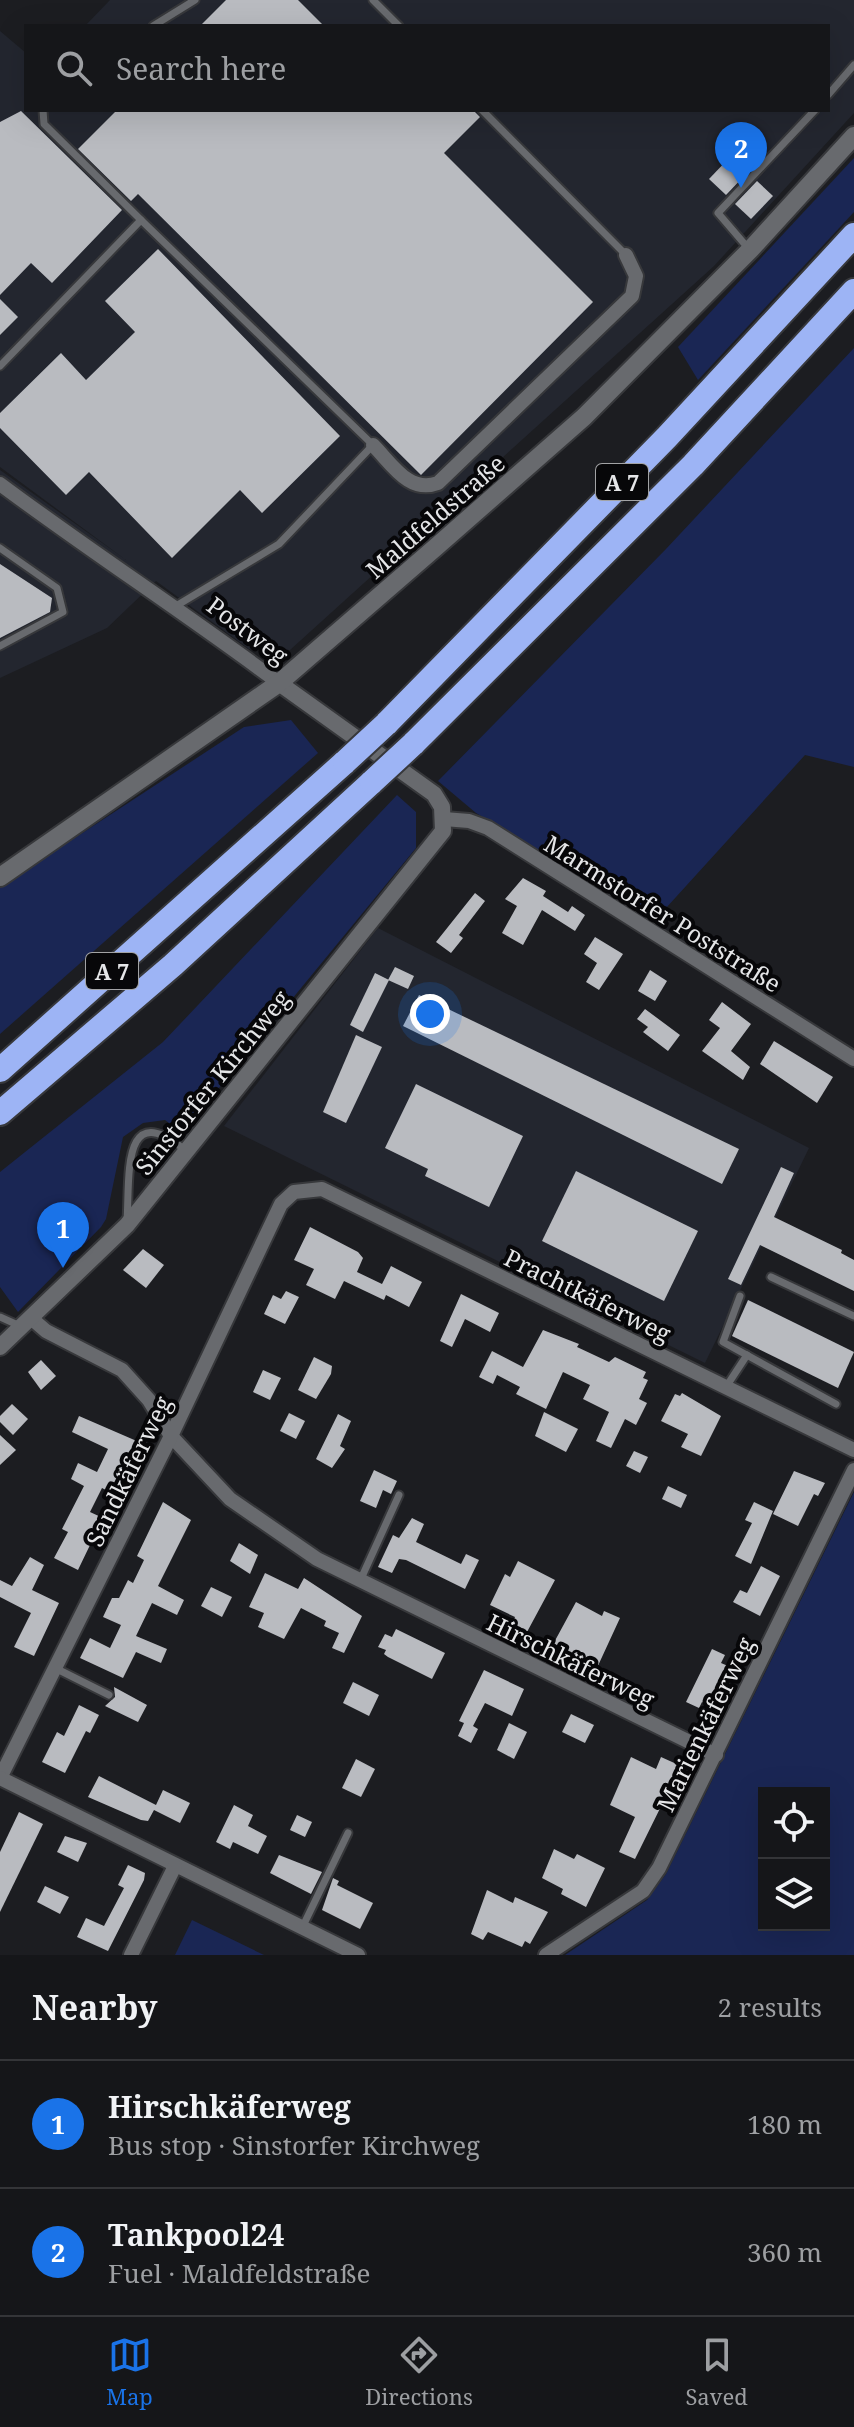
<!DOCTYPE html>
<meta charset="utf-8">
<style>
body{margin:0;font-family:"Noto Serif",serif;background:#222326;color:#f1f3f6}
.controls{position:absolute;right:24px;bottom:24px;display:grid;overflow:hidden;border-radius:0px;box-shadow:0 8px 32px #0002}
.controls button{width:72px;height:72px;display:grid;place-items:center;padding:0;border:0;border-bottom:2px solid #343538;background:#151619;color:#f1f3f6;font:40px sans-serif}
.you{position:absolute;left:430px;top:1014px;width:28px;height:28px;margin:-20px;border:6px solid #fff;border-radius:50%;background:#1a73e8;box-shadow:0 0 0 12px #1a73e833}
.badge{display:grid;place-items:center;width:52px;height:52px;border-radius:50%;background:#1a73e8;color:#fff;font-size:26px;font-weight:700}
.pin{position:absolute;translate:-50% -66px;filter:drop-shadow(0 2px 4px #0008)}
.pin::after{content:'';position:absolute;top:42px;width:28px;height:24px;background:inherit;clip-path:polygon(0 0,100% 0,50% 100%)}
.list{margin:0;padding:0;list-style:none}
h2{display:flex;justify-content:space-between;align-items:center;height:104px;margin:0;padding:0 32px;font-size:34px}
h2 small{font-size:26px;font-weight:400;color:#9d9fa2}
.list li{display:grid;grid-template-columns:52px 1fr auto;gap:24px;align-items:center;box-sizing:border-box;height:128px;padding:0 32px;border-top:2px solid #343538}
.list b{display:block;font-size:30px;white-space:nowrap}
.list p{margin:0;font-size:26px;white-space:nowrap;color:#9d9fa2}
.list em{font-size:26px;font-style:normal;color:#9d9fa2}
.icon{flex:none;width:44px;height:44px;fill:none;stroke:currentColor;stroke-width:2;stroke-linecap:round;stroke-linejoin:round}
.map{position:relative;flex:none;width:854px;height:1955px;overflow:hidden}
.search{position:absolute;background:#151619;box-shadow:0 8px 32px #0002;left:24px;right:24px;top:24px;height:88px;display:flex;align-items:center;gap:20px;box-sizing:border-box;padding:0 28px;border-radius:0px;color:#9d9fa2;font-size:30px}
.sheet{height:360px;background:#151619}
nav{display:flex;justify-content:space-around;align-items:center;box-sizing:border-box;height:112px;border-top:2px solid #343538;background:#151619;font-size:22px;color:#9d9fa2}
nav a{display:grid;justify-items:center;gap:4px}
nav .on{color:#1a73e8}
.map>svg:first-child{display:block}
.built{fill:#23262f}
.green{fill:#1a2654;fill-rule:evenodd}
.building{fill:#b9bbc0}
.lines{fill:none;stroke-linecap:round;stroke-linejoin:round}
.service-casing{stroke:#37383b;stroke-width:11}
.minor-casing{stroke:#37383b;stroke-width:18}
.tertiary-casing{stroke:#37383b;stroke-width:20}
.secondary-casing{stroke:#37383b;stroke-width:22}
.motorway-casing{stroke:#37383b;stroke-width:28}
.service{stroke:#686a6e;stroke-width:7}
.minor{stroke:#686a6e;stroke-width:14}
.tertiary{stroke:#686a6e;stroke-width:16}
.secondary{stroke:#686a6e;stroke-width:18}
.motorway{stroke:#9db4f5;stroke-width:24}
.motorway-bridge-casing{stroke:#37383b;stroke-width:28;stroke-linecap:butt}
.motorway-bridge{stroke:#9db4f5;stroke-width:24}
.labels{text-anchor:middle;dominant-baseline:central;stroke-width:8;stroke-linejoin:round;paint-order:stroke}
.shield{fill:#070709;stroke:#a2a3a5;stroke-width:2}
.shield-label{font-size:22px;font-weight:bold;fill:#e5e6e8}
.street-label{font-size:24px;fill:#e5e6e8;stroke:#070709}
</style>
<div class="map">
<svg width="854" height="1955" viewBox="0 0 854 1955">
<rect width="100%" height="100%" fill="#1c1d21"/>
<g class="built">
<path d="M 110,0 L 854,0 L 854,113 L 714,266 L 290,650 L 249,649 L 156,581 L 107,628 L 0,678 L 0,470 L 126,560 L 0,467 L 0,31 L 26,53 L 26,110 L 828,110 L 828,26 L 85,26 Z"/>
<path d="M 378,928 L 809,1148 L 705,1363 L 224,1126 Z"/>
</g>
<g class="green">
<path d="M 854,158 L 854,212 L 698,380 L 678,347 Z"/>
<path d="M 854,348 L 854,767 L 805,755 L 656,919 L 476,813 L 438,781 L 666,549 Z"/>
<path d="M 291,720 L 318,753 L 0,1034 L 0,887 L 244,727 Z"/>
<path d="M 397,795 L 416,812 L 416,848 L 182,1133 L 165,1120 L 143,1123 L 123,1137 L 106,1219 L 101,1227 L 18,1312 L 0,1287 L 0,1172 L 163,1042 Z"/>
<path d="M 854,1492 L 854,1955 L 565,1955 L 647,1900 L 666,1874 ZM 764,1793 L 824,1793 L 824,1925 L 764,1925 Z"/>
<path d="M 192,1920 L 264,1955 L 175,1955 Z"/>
</g>
<g class="building">
<path d="M 226,0 L 298,0 L 324,26 L 200,26 Z"/>
<path d="M 117,110 L 473,110 L 480,117 L 444,153 L 593,302 L 421,475 L 138,194 L 131,201 L 78,149 Z"/>
<path d="M 21,111 L 122,210 L 52,283 L 31,263 L 0,295 L 0,122 Z"/>
<path d="M 731,156 L 748,172 L 726,195 L 709,179 Z"/>
<path d="M 757,181 L 773,196 L 751,219 L 735,204 Z"/>
<path d="M 158,249 L 340,436 L 262,513 L 240,490 L 172,558 L 89,472 L 66,495 L 0,428 L 0,413 L 61,353 L 86,380 L 135,332 L 105,301 Z"/>
<path d="M 0,299 L 18,317 L 0,335 Z"/>
<path d="M 0,564 L 52,598 L 50,612 L 0,638 Z"/>
<path d="M 523,878 L 546,891 L 543,896 L 568,912 L 572,906 L 585,915 L 575,931 L 542,910 L 523,945 L 502,933 L 517,906 L 505,899 Z"/>
<path d="M 475,893 L 485,901 L 459,935 L 463,938 L 451,953 L 436,942 Z"/>
<path d="M 595,937 L 623,954 L 599,990 L 586,982 L 597,963 L 584,954 Z"/>
<path d="M 395,967 L 414,976 L 408,989 L 388,980 Z"/>
<path d="M 650,970 L 667,981 L 655,1001 L 638,991 Z"/>
<path d="M 375,973 L 389,980 L 363,1032 L 350,1025 Z"/>
<path d="M 419,995 L 739,1149 L 722,1184 L 403,1026 Z"/>
<path d="M 722,1002 L 751,1024 L 731,1051 L 750,1067 L 743,1080 L 702,1051 L 720,1028 L 709,1020 Z"/>
<path d="M 645,1009 L 680,1035 L 668,1051 L 643,1032 L 648,1027 L 637,1019 Z"/>
<path d="M 356,1035 L 382,1047 L 346,1123 L 323,1112 Z"/>
<path d="M 774,1041 L 833,1077 L 817,1103 L 760,1064 Z"/>
<path d="M 416,1084 L 523,1136 L 489,1207 L 425,1176 L 428,1169 L 385,1148 Z"/>
<path d="M 781,1167 L 794,1173 L 774,1217 L 842,1250 L 841,1253 L 854,1260 L 854,1291 L 760,1245 L 741,1285 L 728,1279 Z"/>
<path d="M 576,1171 L 698,1231 L 664,1301 L 542,1241 Z"/>
<path d="M 310,1227 L 358,1252 L 363,1258 L 357,1272 L 382,1284 L 391,1266 L 422,1282 L 409,1307 L 386,1295 L 384,1300 L 344,1281 L 335,1299 L 306,1285 L 314,1269 L 294,1260 Z"/>
<path d="M 143,1249 L 164,1265 L 146,1288 L 123,1270 Z"/>
<path d="M 286,1291 L 299,1297 L 285,1324 L 264,1314 L 273,1295 L 281,1299 Z"/>
<path d="M 461,1294 L 499,1313 L 490,1332 L 465,1319 L 452,1347 L 440,1341 Z"/>
<path d="M 748,1300 L 854,1352 L 838,1388 L 732,1336 Z"/>
<path d="M 543,1330 L 579,1344 L 577,1347 L 609,1362 L 615,1357 L 646,1372 L 643,1378 L 648,1380 L 639,1399 L 647,1403 L 636,1425 L 625,1419 L 611,1448 L 596,1441 L 609,1412 L 583,1399 L 590,1385 L 563,1372 L 546,1409 L 516,1394 L 520,1387 L 497,1375 L 493,1384 L 479,1377 L 492,1351 L 523,1367 Z"/>
<path d="M 314,1357 L 332,1366 L 331,1374 L 316,1399 L 298,1390 Z"/>
<path d="M 41,1360 L 56,1376 L 41,1390 L 28,1372 Z"/>
<path d="M 263,1370 L 281,1378 L 270,1400 L 253,1392 Z"/>
<path d="M 682,1393 L 721,1416 L 701,1456 L 681,1447 L 688,1434 L 661,1421 L 675,1394 L 680,1396 Z"/>
<path d="M 12,1404 L 28,1419 L 13,1435 L 0,1422 L 0,1416 Z"/>
<path d="M 544,1412 L 578,1429 L 566,1452 L 535,1436 Z"/>
<path d="M 289,1413 L 305,1421 L 296,1439 L 280,1431 Z"/>
<path d="M 338,1414 L 351,1421 L 340,1446 L 345,1449 L 332,1468 L 316,1459 Z"/>
<path d="M 79,1416 L 139,1442 L 114,1494 L 102,1488 L 90,1512 L 103,1518 L 78,1570 L 54,1558 L 68,1532 L 62,1529 L 84,1486 L 71,1479 L 78,1463 L 97,1472 L 108,1449 L 72,1432 Z"/>
<path d="M 0,1435 L 16,1450 L 0,1465 Z"/>
<path d="M 634,1451 L 648,1457 L 640,1473 L 626,1466 Z"/>
<path d="M 374,1470 L 397,1481 L 391,1494 L 383,1490 L 376,1508 L 360,1501 Z"/>
<path d="M 794,1471 L 825,1483 L 818,1496 L 814,1494 L 798,1526 L 773,1514 Z"/>
<path d="M 668,1486 L 687,1495 L 681,1508 L 662,1499 Z"/>
<path d="M 163,1502 L 191,1520 L 158,1586 L 184,1600 L 177,1615 L 152,1603 L 136,1636 L 167,1649 L 161,1663 L 136,1652 L 123,1678 L 80,1658 L 90,1638 L 110,1648 L 121,1625 L 103,1617 L 112,1598 L 119,1598 L 128,1580 L 133,1583 L 144,1560 L 137,1556 Z"/>
<path d="M 754,1502 L 773,1511 L 751,1564 L 735,1556 L 752,1523 L 745,1520 Z"/>
<path d="M 412,1518 L 424,1524 L 416,1542 L 461,1564 L 466,1554 L 479,1560 L 465,1589 L 406,1560 L 399,1559 L 392,1573 L 378,1567 L 393,1535 L 399,1538 Z"/>
<path d="M 239,1543 L 258,1555 L 250,1574 L 230,1561 Z"/>
<path d="M 30,1557 L 44,1565 L 32,1590 L 59,1603 L 34,1656 L 14,1647 L 31,1613 L 0,1597 L 0,1580 L 12,1586 Z"/>
<path d="M 518,1561 L 555,1580 L 527,1632 L 512,1624 L 515,1617 L 490,1605 L 505,1574 L 510,1577 Z"/>
<path d="M 761,1566 L 780,1576 L 760,1616 L 733,1602 L 740,1590 L 747,1593 Z"/>
<path d="M 265,1573 L 298,1589 L 304,1578 L 362,1616 L 344,1653 L 332,1648 L 339,1633 L 324,1626 L 326,1621 L 301,1608 L 284,1639 L 258,1627 L 264,1613 L 249,1607 Z"/>
<path d="M 211,1587 L 232,1597 L 222,1617 L 201,1606 Z"/>
<path d="M 576,1602 L 602,1616 L 604,1611 L 620,1618 L 596,1670 L 551,1648 Z"/>
<path d="M 396,1629 L 445,1653 L 432,1679 L 388,1657 L 384,1654 L 386,1650 L 378,1647 L 385,1634 L 392,1637 Z"/>
<path d="M 712,1649 L 725,1655 L 721,1663 L 728,1666 L 708,1705 L 702,1702 L 699,1708 L 686,1702 Z"/>
<path d="M 484,1670 L 524,1689 L 512,1716 L 485,1703 L 473,1726 L 478,1729 L 471,1743 L 458,1736 L 464,1723 L 459,1721 Z"/>
<path d="M 353,1682 L 379,1695 L 369,1716 L 343,1703 Z"/>
<path d="M 114,1687 L 147,1705 L 138,1722 L 105,1706 L 115,1697 Z"/>
<path d="M 79,1705 L 99,1715 L 90,1733 L 86,1731 L 65,1773 L 42,1762 L 57,1732 L 64,1736 Z"/>
<path d="M 571,1714 L 594,1725 L 585,1743 L 562,1732 Z"/>
<path d="M 509,1723 L 527,1732 L 514,1759 L 497,1750 Z"/>
<path d="M 631,1757 L 656,1769 L 661,1757 L 681,1766 L 635,1859 L 619,1852 L 635,1817 L 610,1805 Z"/>
<path d="M 356,1759 L 375,1769 L 361,1797 L 342,1788 Z"/>
<path d="M 99,1776 L 156,1805 L 163,1790 L 190,1803 L 180,1823 L 154,1810 L 148,1821 L 141,1820 L 88,1797 Z"/>
<path d="M 234,1805 L 253,1815 L 248,1826 L 267,1836 L 258,1854 L 233,1842 L 230,1849 L 216,1842 Z"/>
<path d="M 19,1812 L 43,1824 L 0,1912 L 0,1852 Z"/>
<path d="M 297,1815 L 312,1822 L 305,1837 L 290,1830 Z"/>
<path d="M 65,1836 L 87,1843 L 78,1862 L 57,1852 Z"/>
<path d="M 554,1849 L 574,1859 L 577,1854 L 605,1868 L 586,1907 L 561,1894 L 563,1889 L 542,1878 Z"/>
<path d="M 279,1855 L 322,1872 L 311,1894 L 270,1873 Z"/>
<path d="M 128,1865 L 145,1873 L 144,1880 L 108,1951 L 77,1937 L 86,1918 L 104,1926 L 124,1888 L 118,1885 Z"/>
<path d="M 333,1878 L 339,1881 L 337,1885 L 373,1903 L 360,1929 L 322,1910 Z"/>
<path d="M 45,1886 L 69,1897 L 60,1914 L 37,1902 Z"/>
<path d="M 487,1890 L 513,1903 L 515,1897 L 548,1912 L 530,1944 L 525,1941 L 522,1947 L 488,1932 L 483,1940 L 471,1934 Z"/>
</g>
<g class="lines">
<defs>
<g id="service">
<path d="M 373,0 L 399,26"/>
<path d="M 153,26 L 195,0"/>
<path d="M 828,95 L 854,65"/>
<path d="M 43,110 L 44,124 L 141,220"/>
<path d="M 482,110 L 626,255"/>
<path d="M 748,248 L 718,213 L 815,110"/>
<path d="M 0,366 L 141,220 L 373,445 L 279,544 L 176,606"/>
<path d="M 0,548 L 57,588 L 63,612 L 0,646"/>
<path d="M 127,1221 C 130,1177 121,1096 186,1151"/>
<path d="M 771,1277 L 854,1316"/>
<path d="M 740,1296 L 723,1342 L 836,1404"/>
<path d="M 0,1317 L 20,1326"/>
<path d="M 726,1387 L 747,1355"/>
<path d="M 360,1581 L 399,1495"/>
<path d="M 55,1668 L 109,1695"/>
<path d="M 302,1928 L 348,1833"/>
</g>
<g id="minor">
<path d="M 373,445 C 392,464 409,494 438,483 L 632,296 L 636,276 L 626,255"/>
<path d="M 0,484 C 91,552 187,614 279,683"/>
<path d="M 444,819 L 469,821 L 488,828 L 854,1059"/>
<path d="M 31,1318 L 46,1331 L 122,1370 L 149,1400 L 171,1436 L 230,1499 L 317,1559 L 716,1755"/>
<path d="M 0,1778 L 171,1436 L 281,1204 L 294,1192 L 322,1189 L 854,1450"/>
<path d="M 0,1778 L 358,1955"/>
<path d="M 131,1955 L 175,1866"/>
<path d="M 546,1955 L 643,1891 L 659,1868 L 854,1470"/>
</g>
<path id="tertiary" d="M 0,1347 L 127,1225 L 443,831 L 442,807 L 434,794 L 279,683"/>
<path id="secondary" d="M 0,877 L 279,683 L 436,547 L 584,417 L 750,250 L 854,136"/>
<g id="motorway">
<path d="M 386,724 L 667,437 L 854,235"/>
<path d="M 413,744 L 693,465 L 854,291"/>
<path d="M 0,1070 L 345,762"/>
<path d="M 0,1113 L 173,965 L 372,782"/>
</g>
</defs>
<use href="#service" class="service-casing"/>
<use href="#minor" class="minor-casing"/>
<use href="#tertiary" class="tertiary-casing"/>
<use href="#secondary" class="secondary-casing"/>
<use href="#motorway" class="motorway-casing"/>
<use href="#service" class="service"/>
<use href="#minor" class="minor"/>
<use href="#tertiary" class="tertiary"/>
<use href="#secondary" class="secondary"/>
<use href="#motorway" class="motorway"/>
<defs>
<g id="motorway-bridge">
<path d="M 345,762 L 386,724"/>
<path d="M 372,782 L 413,744"/>
</g>
</defs>
<use href="#motorway-bridge" class="motorway-bridge-casing"/>
<use href="#motorway-bridge" class="motorway-bridge"/>
</g>
<g class="labels">
<g class="shield">
<rect x="596" y="464" width="52" height="36" rx="6"/>
<rect x="86" y="953" width="52" height="36" rx="6"/>
</g>
<g class="shield-label">
<text x="622" y="482">A 7</text>
<text x="112" y="971">A 7</text>
</g>
<g class="street-label">
<text transform="translate(435 516) rotate(-41)">Maldfeldstraße</text>
<text transform="translate(248 630) rotate(37)">Postweg</text>
<text transform="translate(663 913) rotate(32)">Marmstorfer Poststraße</text>
<text transform="translate(212 1082) rotate(-51)">Sinstorfer Kirchweg</text>
<text transform="translate(588 1295) rotate(26)">Prachtkäferweg</text>
<text transform="translate(128 1471) rotate(-64)">Sandkäferweg</text>
<text transform="translate(571 1660) rotate(26)">Hirschkäferweg</text>
<text transform="translate(705 1724) rotate(-64)">Marienkäferweg</text>
</g>
</g>
</svg>
<div class="controls">
<button><svg class="icon" aria-label="locate" viewBox="0 0 24 24"><circle cx="12" cy="12" r="6"/><path d="M12 2v4M12 18v4M2 12h4M18 12h4"/></svg></button>
<button><svg class="icon" aria-label="layers" viewBox="0 0 24 24"><path d="M12 4l9 5-9 5-9-5zM3 14l9 5 9-5"/></svg></button>
</div>
<div class="you"></div>
<div class="pin badge" style="left:63px;top:1268px">1</div>
<div class="pin badge" style="left:741px;top:188px">2</div>
<div class="search"><svg class="icon" aria-label="search" viewBox="0 0 24 24"><circle cx="10" cy="10" r="6"/><path d="M15 15l6 6"/></svg>Search here</div>
</div>
<section class="sheet">
<h2>Nearby<small>2 results</small></h2>
<ul class="list">
<li><span class="badge">1</span><div><b>Hirschkäferweg</b><p>Bus stop · Sinstorfer Kirchweg</p></div><em>180 m</em></li>
<li><span class="badge">2</span><div><b>Tankpool24</b><p>Fuel · Maldfeldstraße</p></div><em>360 m</em></li>
</ul>
</section>
<nav>
<a class="on"><svg class="icon" aria-label="map" viewBox="0 0 24 24"><path d="M3 6l6-2 6 2 6-2v14l-6 2-6-2-6 2zM9 4v14M15 6v14"/></svg>Map</a>
<a><svg class="icon" aria-label="directions" viewBox="0 0 24 24"><path d="M12 3l9 9-9 9-9-9zM9 14v-3h6M13 9l2 2-2 2"/></svg>Directions</a>
<a><svg class="icon" aria-label="saved" viewBox="0 0 24 24"><path d="M7 4h10v16l-5-4-5 4z"/></svg>Saved</a>
</nav>
